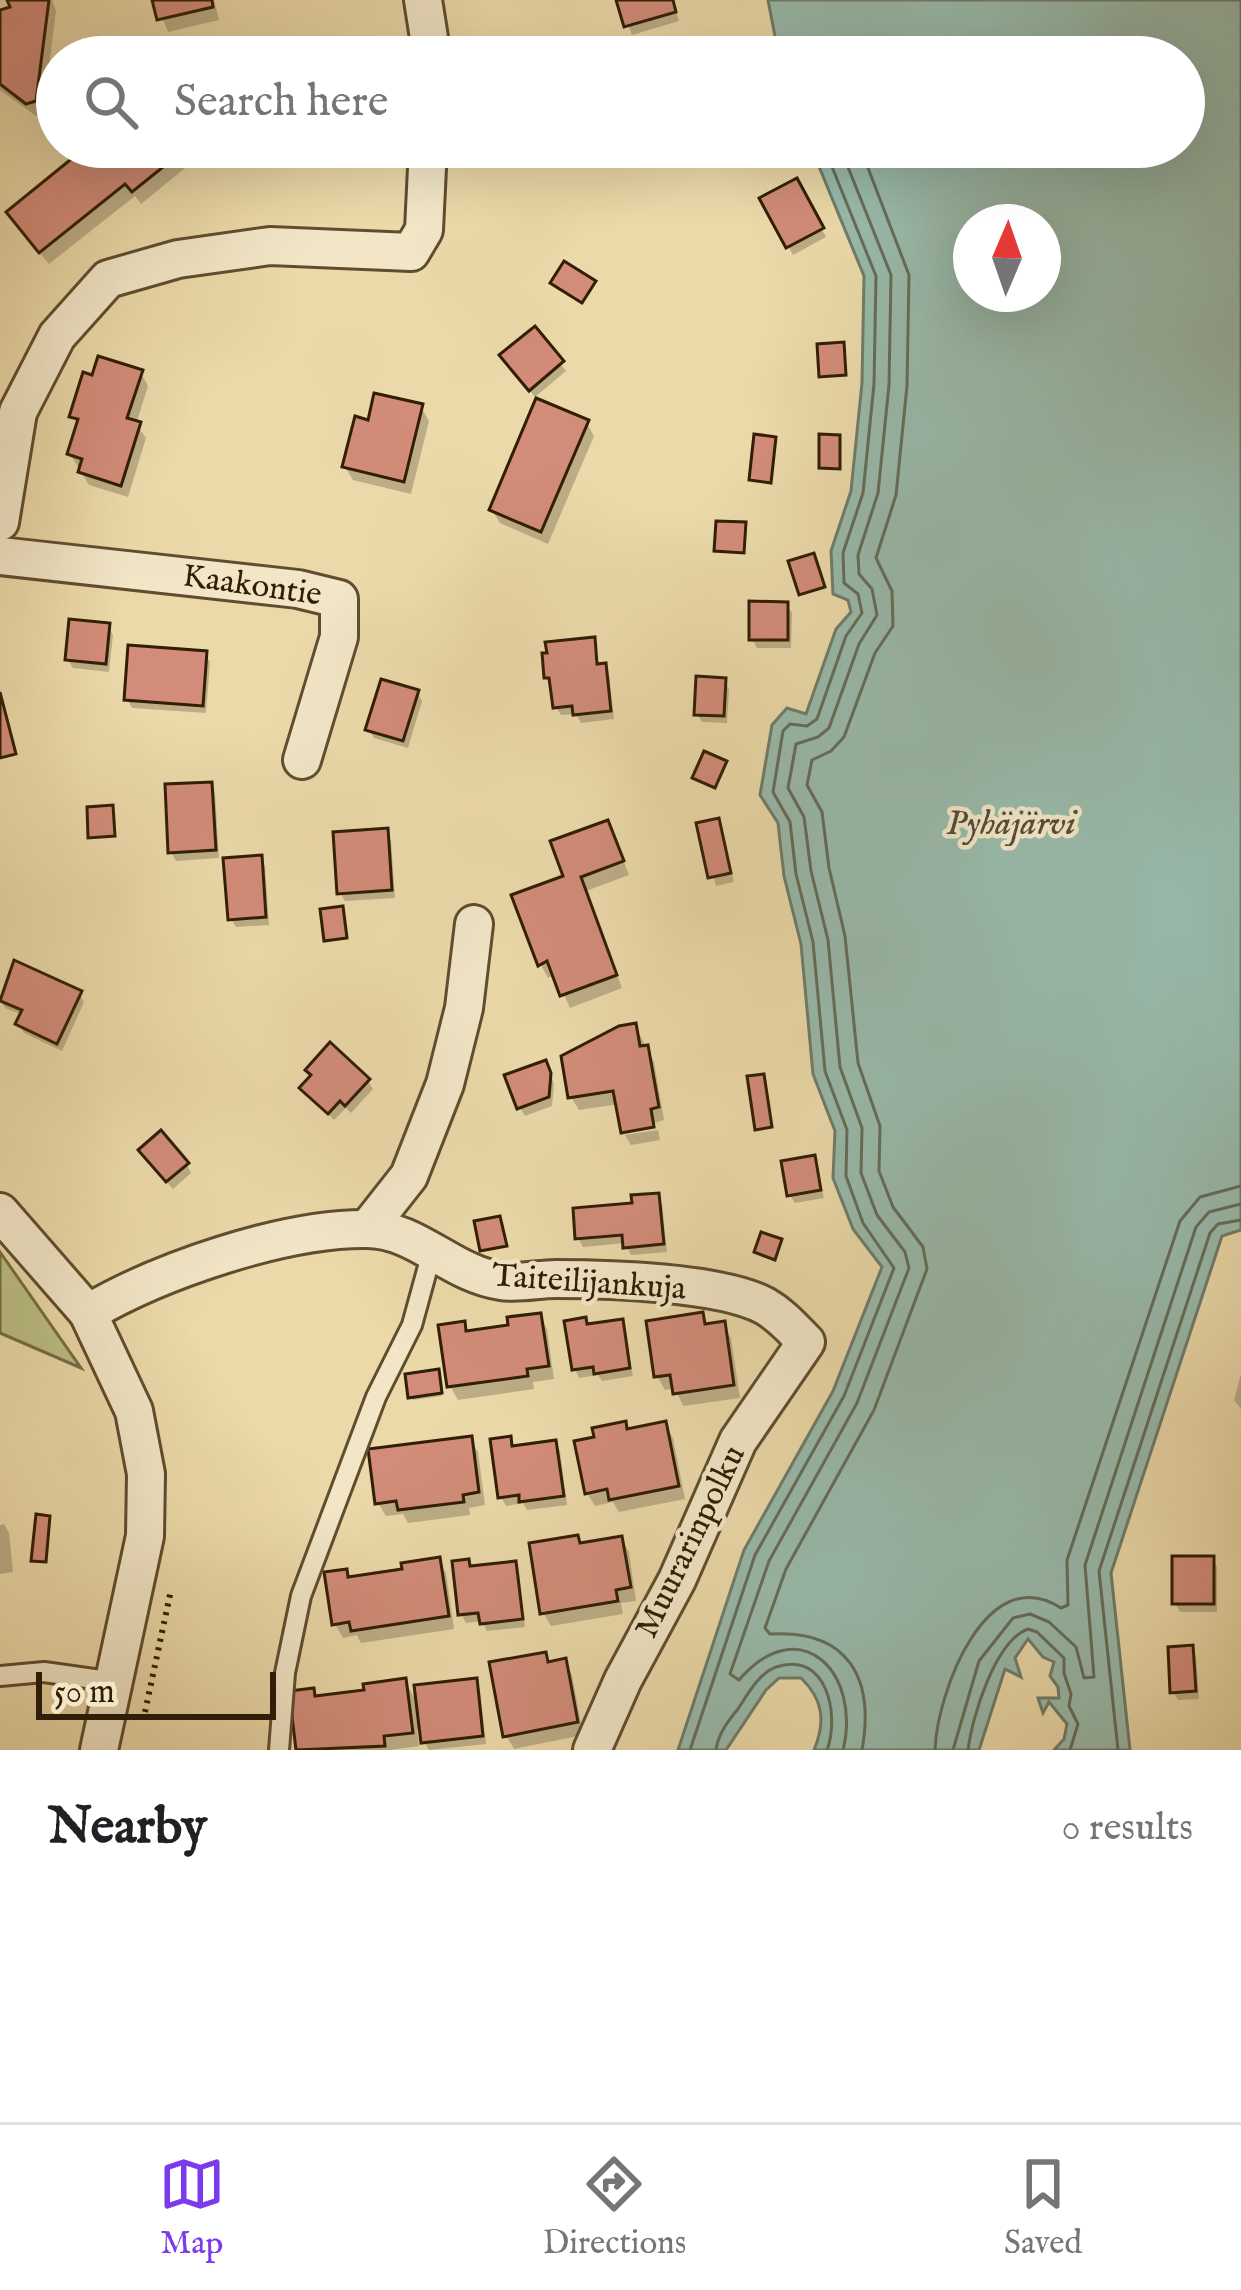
<!DOCTYPE html>
<meta charset="utf-8">
<style>
body{margin:0;font-family:"IM FELL English",serif;background:#f6f6f6;color:#202124}
.compass{position:absolute;left:953px;top:204px;width:108px;height:108px;border-radius:50%;background:#fff;box-shadow:0 12px 48px #0002;rotate:2deg}
.scale{position:absolute;left:36px;bottom:30px;width:240px;box-sizing:border-box;padding-left:12px;border:6px solid #311e06;border-top:0;font-size:33px;line-height:42px;white-space:nowrap;color:#311e06;-webkit-text-stroke:9px #f2e6c7;paint-order:stroke}
.list{margin:0;padding:0;list-style:none}
h2{display:flex;justify-content:space-between;align-items:center;height:156px;margin:0;padding:0 48px;font-size:51px}
h2 small{font-size:39px;font-weight:400;color:#757577}
.icon{flex:none;width:66px;height:66px;fill:none;stroke:currentColor;stroke-width:2;stroke-linecap:round;stroke-linejoin:round}
.map{position:relative;flex:none;width:1241px;height:1750px;overflow:hidden}
.search{position:absolute;background:#fff;box-shadow:0 12px 48px #0002;left:36px;right:36px;top:36px;height:132px;display:flex;align-items:center;gap:30px;box-sizing:border-box;padding:0 42px;border-radius:66px;color:#757577;font-size:45px}
.sheet{height:372px;background:#fff}
nav{display:flex;justify-content:space-around;align-items:center;box-sizing:border-box;height:168px;border-top:3px solid #e0e0e0;background:#fff;font-size:33px;color:#757577}
nav a{display:grid;justify-items:center;gap:6px}
nav .on{color:#7c3aed}
.map>svg:first-child{display:block}
.green{fill:#bbbe85;stroke:#766e46;stroke-width:3}
.water{fill:#98baab;stroke:#6f7c69;stroke-width:3;fill-rule:evenodd}
.shadow{fill:#0003}
.lines{fill:none;stroke-linecap:round;stroke-linejoin:round}
.shore{stroke:#646c58;stroke-width:3}
.building{fill:#d28c79;stroke:#311e06;stroke-width:3}
.lane-casing{stroke:#604d2f;stroke-width:24}
.street-casing{stroke:#604d2f;stroke-width:42}
.path{stroke:#311e06;stroke-width:6;stroke-dasharray:3 6;stroke-linecap:butt}
.lane{stroke:#f2e6c7;stroke-width:18}
.street{stroke:#f2e6c7;stroke-width:36}
.labels{text-anchor:middle;dominant-baseline:central;stroke-width:9;stroke-linejoin:round;paint-order:stroke}
.street-label{font-size:33px;fill:#311e06;stroke:#f2e6c7}
.water-label{font-size:36px;font-style:italic;fill:#504d38;stroke:#f2e6c7}
</style>
<div class="map">
<svg width="1241" height="1750" viewBox="0 0 1241 1750">
<rect width="100%" height="100%" fill="#ebd9a9"/>
<filter id="stains"><feTurbulence type="fractalNoise" baseFrequency=".00167" numOctaves="4"/><feColorMatrix values="0 0 0 0 .2 0 0 0 0 .09 0 0 0 0 .02 0 0 0 .5 -.17"/></filter>
<radialGradient id="worn" r=".72"><stop offset=".6" stop-color="#630" stop-opacity="0"/><stop offset="1" stop-color="#630" stop-opacity=".3"/></radialGradient>
<path class="green" d="M 0,1252 L 81,1368 L 0,1333 Z"/>
<path class="water" d="M 768,0 L 1241,0 L 1241,1230 L 1222,1236 L 1111,1573 L 1130,1750 L 1054,1750 L 1064,1739 L 1067,1724 L 1049,1702 L 1043,1713 L 1038,1698 L 1059,1698 L 1058,1687 L 1050,1676 L 1054,1662 L 1043,1657 L 1028,1639 L 1015,1658 L 1021,1677 L 1005,1669 L 979,1750 L 814,1750 C 826,1721 823,1699 801,1678 L 779,1678 L 766,1690 L 726,1750 L 678,1750 L 744,1550 L 833,1391 L 882,1267 L 853,1229 L 833,1178 L 835,1131 L 813,1074 L 801,944 L 784,876 L 778,823 L 760,795 L 772,725 L 787,708 L 806,714 L 836,629 L 851,612 L 848,600 L 833,594 L 831,551 L 851,491 L 862,383 L 864,276 L 811,147 L 1184,147 L 1184,57 L 779,57 ZM 971,222 L 1043,222 L 1043,294 L 971,294 Z"/>
<g class="shadow">
<path d="M 10,0 L 52,0 L 56,11 L 43,114 L 36,116 L 0,90 L 0,13 L 13,8 Z"/>
<path d="M 155,0 L 214,0 L 219,20 L 168,32 Z"/>
<path d="M 619,0 L 673,0 L 679,21 L 632,35 Z"/>
<path d="M 91,147 L 101,158 L 115,147 L 211,147 L 141,204 L 135,196 L 49,264 L 17,226 Z"/>
<path d="M 796,182 L 826,237 L 793,255 L 763,199 Z"/>
<path d="M 534,330 L 566,371 L 535,397 L 508,364 Z"/>
<path d="M 141,373 L 148,386 L 136,424 L 146,438 L 128,497 L 89,485 L 70,454 L 79,427 L 73,416 L 94,379 Z"/>
<path d="M 421,407 L 429,421 L 411,494 L 353,480 L 345,467 Z"/>
<path d="M 586,422 L 594,436 L 548,544 L 500,523 L 492,510 Z"/>
<path d="M 787,605 L 792,613 L 791,648 L 757,648 L 752,639 Z"/>
<path d="M 108,626 L 113,635 L 109,672 L 73,668 L 68,660 Z"/>
<path d="M 593,640 L 600,667 L 604,666 L 609,674 L 614,719 L 581,723 L 576,714 L 561,715 L 556,707 L 547,677 L 550,655 Z"/>
<path d="M 205,654 L 210,662 L 206,713 L 132,708 L 127,699 Z"/>
<path d="M 724,681 L 729,689 L 727,723 L 702,722 L 697,714 Z"/>
<path d="M 417,692 L 422,701 L 408,748 L 374,738 L 369,730 Z"/>
<path d="M 210,785 L 215,793 L 219,858 L 176,861 L 171,852 Z"/>
<path d="M 718,821 L 734,882 L 716,886 L 700,825 Z"/>
<path d="M 386,831 L 391,840 L 395,898 L 345,901 L 340,893 Z"/>
<path d="M 614,837 L 629,875 L 586,891 L 622,988 L 570,1008 L 555,974 L 548,978 L 541,965 L 515,897 L 566,878 Z"/>
<path d="M 260,858 L 265,866 L 269,925 L 236,927 L 231,919 Z"/>
<path d="M 16,964 L 79,993 L 84,1002 L 62,1051 L 24,1033 L 19,1024 L 23,1015 L 5,1008 L 0,999 Z"/>
<path d="M 635,1026 L 654,1062 L 664,1120 L 624,1133 L 619,1104 L 579,1110 L 571,1097 Z"/>
<path d="M 550,1071 L 554,1084 L 552,1106 L 525,1116 L 520,1108 Z"/>
<path d="M 368,1081 L 373,1089 L 351,1113 L 346,1108 L 334,1120 L 303,1088 Z"/>
<path d="M 658,1130 L 660,1140 L 631,1145 L 625,1135 Z"/>
<path d="M 147,1159 L 187,1165 L 191,1173 L 173,1189 Z"/>
<path d="M 814,1159 L 824,1198 L 795,1203 L 790,1195 Z"/>
<path d="M 658,1196 L 662,1204 L 667,1252 L 631,1255 L 625,1243 L 583,1247 L 578,1238 Z"/>
<path d="M 702,1315 L 708,1327 L 723,1325 L 731,1338 L 740,1398 L 683,1406 L 675,1388 L 665,1390 L 657,1376 Z"/>
<path d="M 540,1316 L 547,1329 L 554,1379 L 533,1382 L 534,1389 L 458,1400 L 450,1386 L 463,1324 L 468,1334 L 512,1327 Z"/>
<path d="M 621,1322 L 633,1376 L 602,1381 L 598,1375 L 579,1378 L 575,1369 L 588,1327 Z"/>
<path d="M 1241,1374 L 1241,1409 L 1234,1400 Z"/>
<path d="M 439,1375 L 442,1396 L 413,1400 L 411,1397 Z"/>
<path d="M 665,1424 L 673,1438 L 685,1499 L 619,1512 L 613,1502 L 595,1506 L 587,1493 L 628,1432 Z"/>
<path d="M 470,1439 L 478,1452 L 485,1505 L 469,1508 L 470,1515 L 408,1523 L 403,1514 L 386,1516 L 378,1503 Z"/>
<path d="M 509,1440 L 514,1448 L 555,1443 L 560,1451 L 567,1505 L 527,1510 L 523,1503 L 506,1506 L 501,1497 Z"/>
<path d="M 4,1524 L 9,1533 L 13,1572 L 0,1574 L 0,1525 Z"/>
<path d="M 621,1539 L 629,1552 L 636,1601 L 621,1603 L 623,1614 L 551,1626 L 543,1612 L 581,1546 Z"/>
<path d="M 1212,1559 L 1217,1567 L 1217,1612 L 1180,1612 L 1175,1603 Z"/>
<path d="M 438,1560 L 446,1573 L 454,1629 L 361,1643 L 357,1635 L 343,1638 L 335,1624 L 346,1572 L 350,1580 L 405,1571 Z"/>
<path d="M 514,1564 L 519,1573 L 525,1627 L 487,1631 L 482,1621 L 466,1623 L 461,1614 L 472,1569 Z"/>
<path d="M 1192,1648 L 1196,1657 L 1199,1699 L 1178,1700 L 1173,1692 Z"/>
<path d="M 544,1655 L 550,1664 L 564,1661 L 572,1675 L 583,1735 L 514,1749 L 506,1735 Z"/>
<path d="M 405,1681 L 420,1708 L 475,1681 L 480,1690 L 486,1744 L 429,1750 L 417,1729 L 419,1746 L 390,1750 L 300,1750 L 313,1692 L 317,1699 L 367,1693 Z"/>
</g>
<g class="lines">
<g class="shore">
<path d="M 840,147 L 891,275 L 889,385 L 878,493 L 858,555 L 859,574 L 872,589 L 877,615 L 859,644 L 829,728 L 818,737 L 796,744 L 788,788 L 804,817 L 811,871 L 828,940 L 840,1067 L 862,1128 L 861,1173 L 877,1215 L 905,1252 L 909,1268 L 857,1403 L 769,1561 L 730,1674 L 739,1680 C 800,1609 862,1673 843,1750"/>
<path d="M 860,147 L 909,275 L 907,386 L 896,495 L 876,558 L 892,591 L 893,626 L 875,653 L 844,737 L 831,751 L 812,760 L 807,785 L 822,812 L 829,868 L 845,936 L 858,1063 L 880,1126 L 879,1171 L 893,1207 L 923,1247 L 927,1269 L 874,1410 L 786,1569 L 765,1628 L 770,1634 C 848,1629 875,1678 862,1750"/>
<path d="M 690,1750 L 755,1555 L 844,1396 L 894,1268 L 863,1223 L 846,1176 L 847,1130 L 825,1071 L 813,942 L 796,874 L 790,822 L 773,792 L 783,731 L 790,724 L 807,726 L 817,719 L 846,636 L 862,613 L 858,594 L 844,583 L 843,553 L 863,493 L 874,384 L 876,276 L 824,147"/>
<path d="M 716,1750 C 718,1734 728,1721 738,1709 C 747,1695 759,1673 776,1667 C 827,1650 840,1715 827,1750"/>
<path d="M 935,1750 C 937,1693 986,1559 1061,1608 L 1068,1605 L 1067,1560 L 1180,1221 L 1200,1197 L 1241,1186"/>
<path d="M 953,1750 L 979,1661 L 1013,1618 L 1030,1614 L 1049,1622 L 1076,1647 L 1084,1678 L 1094,1677 L 1085,1565 L 1196,1227 L 1209,1212 L 1241,1204"/>
<path d="M 968,1750 C 972,1717 995,1641 1028,1629 L 1037,1632 L 1064,1658 L 1064,1673 L 1071,1694 L 1069,1706 L 1078,1724 L 1070,1750"/>
<path d="M 1118,1750 L 1099,1571 L 1210,1233 L 1218,1224 L 1241,1220"/>
</g>
</g>
<g class="building">
<path d="M 7,0 L 49,0 L 36,101 L 26,104 L 0,84 L 0,10 L 10,7 Z"/>
<path d="M 152,0 L 212,0 L 213,7 L 157,20 Z"/>
<path d="M 616,0 L 673,0 L 676,12 L 624,27 Z"/>
<path d="M 86,147 L 95,147 L 101,154 L 110,147 L 188,147 L 132,192 L 125,184 L 39,253 L 6,212 Z"/>
<path d="M 797,178 L 824,228 L 786,248 L 759,198 Z"/>
<path d="M 564,261 L 596,281 L 582,303 L 550,283 Z"/>
<path d="M 535,326 L 564,361 L 529,391 L 499,355 Z"/>
<path d="M 844,342 L 846,375 L 819,377 L 817,344 Z"/>
<path d="M 98,356 L 143,370 L 127,418 L 141,422 L 121,486 L 78,472 L 82,459 L 67,454 L 78,419 L 69,417 L 83,372 L 92,375 Z"/>
<path d="M 374,393 L 423,404 L 404,482 L 342,467 L 355,416 L 368,420 Z"/>
<path d="M 536,398 L 589,420 L 541,532 L 489,510 Z"/>
<path d="M 754,434 L 776,437 L 771,483 L 749,480 Z"/>
<path d="M 819,434 L 840,435 L 840,469 L 819,468 Z"/>
<path d="M 716,521 L 746,522 L 744,553 L 714,551 Z"/>
<path d="M 814,553 L 825,587 L 799,595 L 788,561 Z"/>
<path d="M 749,601 L 788,602 L 788,640 L 749,640 Z"/>
<path d="M 69,619 L 110,623 L 106,664 L 65,660 Z"/>
<path d="M 595,637 L 597,664 L 606,663 L 611,711 L 573,715 L 572,706 L 553,708 L 549,678 L 544,678 L 542,653 L 547,653 L 545,642 Z"/>
<path d="M 128,645 L 207,651 L 203,706 L 124,700 Z"/>
<path d="M 696,676 L 726,678 L 724,716 L 694,715 Z"/>
<path d="M 381,679 L 419,690 L 403,741 L 365,730 Z"/>
<path d="M 0,692 L 16,754 L 0,758 Z"/>
<path d="M 704,751 L 727,761 L 715,788 L 692,778 Z"/>
<path d="M 212,782 L 216,850 L 168,853 L 165,784 Z"/>
<path d="M 113,805 L 115,836 L 88,838 L 87,807 Z"/>
<path d="M 719,818 L 731,873 L 708,878 L 696,823 Z"/>
<path d="M 608,820 L 624,861 L 581,877 L 617,975 L 560,996 L 547,961 L 538,966 L 511,895 L 563,876 L 550,841 Z"/>
<path d="M 388,828 L 392,890 L 337,894 L 333,832 Z"/>
<path d="M 262,855 L 266,917 L 228,920 L 223,858 Z"/>
<path d="M 343,906 L 347,938 L 324,941 L 320,909 Z"/>
<path d="M 14,960 L 82,991 L 57,1044 L 15,1024 L 22,1010 L 0,1001 Z"/>
<path d="M 636,1023 L 640,1046 L 648,1045 L 659,1107 L 651,1109 L 654,1127 L 621,1133 L 613,1091 L 568,1098 L 561,1056 L 619,1026 Z"/>
<path d="M 330,1042 L 370,1079 L 345,1106 L 340,1101 L 328,1114 L 299,1088 L 311,1075 L 305,1070 Z"/>
<path d="M 546,1060 L 551,1073 L 549,1097 L 517,1109 L 504,1075 Z"/>
<path d="M 764,1074 L 772,1127 L 755,1130 L 747,1076 Z"/>
<path d="M 161,1130 L 189,1163 L 166,1182 L 138,1150 Z"/>
<path d="M 815,1155 L 821,1190 L 787,1196 L 781,1161 Z"/>
<path d="M 659,1193 L 664,1244 L 623,1248 L 622,1235 L 575,1239 L 573,1208 L 632,1203 L 631,1195 Z"/>
<path d="M 500,1216 L 507,1246 L 480,1251 L 474,1221 Z"/>
<path d="M 761,1232 L 782,1239 L 775,1260 L 754,1252 Z"/>
<path d="M 703,1312 L 705,1324 L 725,1321 L 734,1385 L 673,1394 L 670,1375 L 654,1377 L 646,1321 Z"/>
<path d="M 541,1313 L 549,1366 L 527,1369 L 528,1376 L 447,1387 L 438,1325 L 465,1321 L 466,1331 L 508,1325 L 507,1317 Z"/>
<path d="M 586,1317 L 587,1324 L 623,1319 L 630,1368 L 594,1374 L 593,1367 L 572,1370 L 564,1321 Z"/>
<path d="M 439,1369 L 442,1393 L 408,1398 L 405,1374 Z"/>
<path d="M 626,1421 L 627,1429 L 666,1421 L 679,1486 L 609,1500 L 607,1489 L 585,1494 L 574,1441 L 594,1437 L 592,1428 Z"/>
<path d="M 472,1436 L 479,1492 L 463,1495 L 464,1502 L 398,1510 L 396,1501 L 375,1504 L 368,1449 Z"/>
<path d="M 511,1436 L 512,1446 L 556,1440 L 564,1496 L 519,1502 L 519,1495 L 498,1498 L 490,1439 Z"/>
<path d="M 36,1514 L 50,1516 L 46,1562 L 31,1561 Z"/>
<path d="M 578,1535 L 580,1543 L 622,1536 L 631,1587 L 616,1590 L 618,1601 L 540,1614 L 529,1543 Z"/>
<rect x="1172" y="1556" width="42" height="48"/>
<path d="M 440,1557 L 449,1616 L 351,1631 L 349,1622 L 332,1625 L 324,1572 L 347,1569 L 348,1577 L 402,1569 L 401,1563 Z"/>
<path d="M 469,1559 L 470,1566 L 516,1561 L 523,1619 L 480,1624 L 478,1613 L 458,1615 L 452,1561 Z"/>
<path d="M 1193,1645 L 1196,1691 L 1170,1693 L 1168,1647 Z"/>
<path d="M 546,1652 L 548,1662 L 566,1658 L 578,1722 L 503,1737 L 489,1662 Z"/>
<path d="M 406,1678 L 413,1733 L 384,1736 L 385,1746 L 296,1750 L 289,1691 L 314,1688 L 315,1696 L 364,1690 L 363,1684 Z"/>
<path d="M 477,1678 L 483,1736 L 421,1743 L 414,1685 Z"/>
</g>
<g class="lines">
<defs>
<g id="lane">
<path d="M 0,1676 L 44,1672 L 115,1682"/>
<path d="M 279,1750 L 285,1673 L 301,1596 L 376,1397 L 412,1325 L 432,1252"/>
</g>
<g id="street">
<path d="M 423,0 L 432,57"/>
<path d="M 0,522 L 18,412 L 57,336 L 108,279 L 178,259 L 270,246 L 411,252 L 424,230 L 428,147"/>
<path d="M 0,556 L 298,589 L 339,599 L 339,637 L 302,760"/>
<path d="M 0,1212 L 88,1313 L 134,1411 L 146,1474 L 145,1536 L 99,1750"/>
<path d="M 368,1228 L 409,1176 L 445,1084 L 464,1008 L 474,924"/>
<path d="M 88,1313 C 159,1271 284,1228 367,1229 C 417,1229 451,1274 501,1281 C 519,1284 538,1279 556,1279 C 607,1279 721,1282 765,1306 C 781,1315 793,1329 806,1342 L 738,1441 L 677,1580 L 623,1680 L 592,1750"/>
</g>
</defs>
<use href="#lane" class="lane-casing"/>
<use href="#street" class="street-casing"/>
<path class="path" d="M 145,1712 L 171,1590"/>
<use href="#lane" class="lane"/>
<use href="#street" class="street"/>
</g>
<g class="labels">
<g class="street-label">
<text transform="translate(252 586) rotate(8)">Kaakontie</text>
<text transform="translate(589 1283) rotate(4)">Taiteilijankuja</text>
<text transform="translate(691 1542) rotate(-64)">Muurarinpolku</text>
</g>
<g class="water-label">
<text x="1011" y="824">Pyhäjärvi</text>
</g>
</g>
<rect width="100%" height="100%" filter="url(#stains)"/>
<rect width="100%" height="100%" fill="url(#worn)"/>
</svg>
<svg class="compass" viewBox="-18 -18 36 36"><path d="M0-13l5 13h-10z" fill="#e53935"/><path d="M0 13l5-13h-10z" fill="#757577"/></svg>
<div class="scale">50 m</div>
<div class="search"><svg class="icon" aria-label="search" viewBox="0 0 24 24"><circle cx="10" cy="10" r="6"/><path d="M15 15l6 6"/></svg>Search here</div>
</div>
<section class="sheet">
<h2>Nearby<small>0 results</small></h2>
<ul class="list">
</ul>
</section>
<nav>
<a class="on"><svg class="icon" aria-label="map" viewBox="0 0 24 24"><path d="M3 6l6-2 6 2 6-2v14l-6 2-6-2-6 2zM9 4v14M15 6v14"/></svg>Map</a>
<a><svg class="icon" aria-label="directions" viewBox="0 0 24 24"><path d="M12 3l9 9-9 9-9-9zM9 14v-3h6M13 9l2 2-2 2"/></svg>Directions</a>
<a><svg class="icon" aria-label="saved" viewBox="0 0 24 24"><path d="M7 4h10v16l-5-4-5 4z"/></svg>Saved</a>
</nav>
